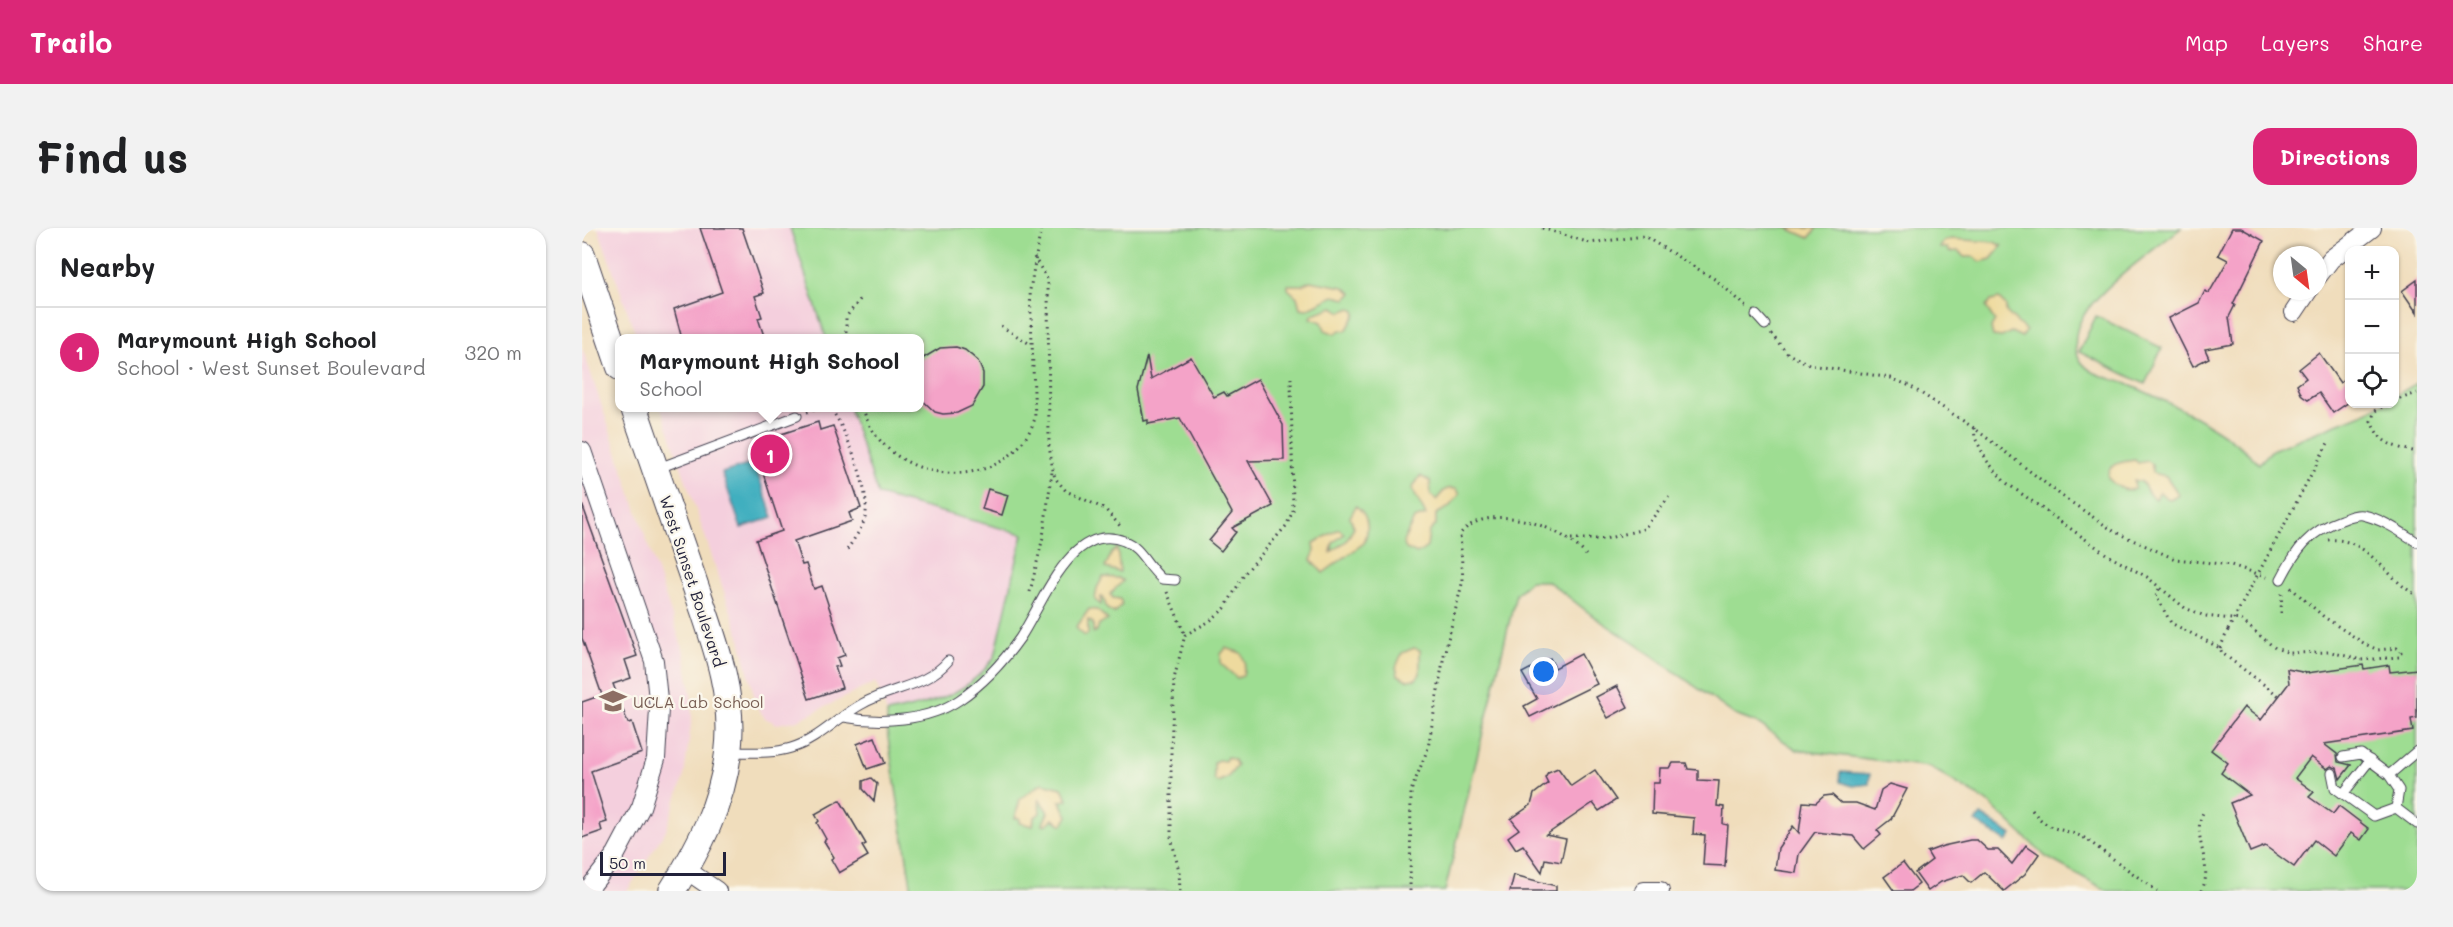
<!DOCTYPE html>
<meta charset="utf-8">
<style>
body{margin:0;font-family:Mali,sans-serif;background:#f2f2f2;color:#202124}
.controls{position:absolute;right:18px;top:18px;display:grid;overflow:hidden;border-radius:12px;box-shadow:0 2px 4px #0004}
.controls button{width:54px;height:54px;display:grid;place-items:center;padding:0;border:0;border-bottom:2px solid #e0e0e0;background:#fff;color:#202124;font:30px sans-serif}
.compass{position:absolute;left:1691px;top:18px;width:54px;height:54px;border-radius:50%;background:#fff;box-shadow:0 2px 4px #0004;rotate:151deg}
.scale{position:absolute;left:18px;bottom:15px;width:126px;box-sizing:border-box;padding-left:6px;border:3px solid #22223b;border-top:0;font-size:16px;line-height:21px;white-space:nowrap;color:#22223b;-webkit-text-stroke:4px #fbf7ec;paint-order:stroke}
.you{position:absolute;left:962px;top:444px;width:21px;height:21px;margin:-15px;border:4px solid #fff;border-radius:50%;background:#1a73e8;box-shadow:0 0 0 9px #1a73e833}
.badge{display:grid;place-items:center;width:39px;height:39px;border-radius:50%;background:#db2777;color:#fff;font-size:20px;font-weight:700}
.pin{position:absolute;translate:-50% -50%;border:3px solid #fff;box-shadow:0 2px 6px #0006}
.popup{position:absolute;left:33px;top:106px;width:309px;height:78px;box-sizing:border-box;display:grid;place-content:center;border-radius:12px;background:#fff;filter:drop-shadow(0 2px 4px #0005);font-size:20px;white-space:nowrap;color:#757577}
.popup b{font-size:22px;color:#202124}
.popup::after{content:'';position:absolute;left:50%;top:100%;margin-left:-12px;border:12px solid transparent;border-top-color:#fff}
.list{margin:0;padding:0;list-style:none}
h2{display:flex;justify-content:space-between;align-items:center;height:78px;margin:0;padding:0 24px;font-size:26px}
h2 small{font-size:20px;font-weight:400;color:#757577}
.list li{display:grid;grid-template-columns:39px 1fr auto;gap:18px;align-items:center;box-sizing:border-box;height:90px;padding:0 24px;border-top:2px solid #e0e0e0}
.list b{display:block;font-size:22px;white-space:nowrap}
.list p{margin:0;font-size:20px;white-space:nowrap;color:#757577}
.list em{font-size:20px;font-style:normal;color:#757577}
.icon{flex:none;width:33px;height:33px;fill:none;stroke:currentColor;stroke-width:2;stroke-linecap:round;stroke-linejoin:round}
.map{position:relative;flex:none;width:1835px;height:663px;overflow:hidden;border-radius:18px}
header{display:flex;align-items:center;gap:36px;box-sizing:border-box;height:84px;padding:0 30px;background:#db2777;color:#fff}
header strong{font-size:28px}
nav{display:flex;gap:33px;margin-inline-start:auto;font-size:21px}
.intro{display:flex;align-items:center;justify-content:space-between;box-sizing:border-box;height:144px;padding:0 36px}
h1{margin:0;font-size:42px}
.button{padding:15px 27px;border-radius:18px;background:#db2777;color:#fff;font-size:21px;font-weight:700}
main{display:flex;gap:36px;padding:0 36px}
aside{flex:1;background:#fff;border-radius:18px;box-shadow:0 2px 4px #0004}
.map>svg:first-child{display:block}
.built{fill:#f4cfdd}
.green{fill:#9edd92;stroke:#608066;stroke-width:1.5}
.sand{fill:#eeda9e;stroke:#887e6c;stroke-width:1.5}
.water{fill:#41afbf;stroke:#32687d;stroke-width:1.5}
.building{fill:#f4a3c8}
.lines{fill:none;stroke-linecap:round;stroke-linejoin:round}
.service-casing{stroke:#413e4e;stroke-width:11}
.minor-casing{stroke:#413e4e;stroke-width:20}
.secondary-casing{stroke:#413e4e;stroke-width:28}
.path{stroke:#413e4e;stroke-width:3;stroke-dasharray:1.5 4.5;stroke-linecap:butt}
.service{stroke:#fff;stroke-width:9}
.minor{stroke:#fff;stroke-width:18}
.secondary{stroke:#fff;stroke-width:26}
.path-bridge{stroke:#413e4e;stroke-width:3;stroke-dasharray:1.5 4.5;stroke-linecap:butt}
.labels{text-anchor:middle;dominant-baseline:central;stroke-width:4.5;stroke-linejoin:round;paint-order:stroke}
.street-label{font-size:16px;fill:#22223b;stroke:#fbf7ec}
.education-label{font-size:16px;fill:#785e54;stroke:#fbf7ec;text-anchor:start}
</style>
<header>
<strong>Trailo</strong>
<nav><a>Map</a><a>Layers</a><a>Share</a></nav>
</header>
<div class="intro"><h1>Find us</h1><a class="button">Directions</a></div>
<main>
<aside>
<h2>Nearby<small></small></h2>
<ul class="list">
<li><span class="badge">1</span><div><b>Marymount High School</b><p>School · West Sunset Boulevard</p></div><em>320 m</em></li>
</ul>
</aside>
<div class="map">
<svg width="1835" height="663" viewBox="0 0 1835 663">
<rect width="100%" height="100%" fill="#fbf7ec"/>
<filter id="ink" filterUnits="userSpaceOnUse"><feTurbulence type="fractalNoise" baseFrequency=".0167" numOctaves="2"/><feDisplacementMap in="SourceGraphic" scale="12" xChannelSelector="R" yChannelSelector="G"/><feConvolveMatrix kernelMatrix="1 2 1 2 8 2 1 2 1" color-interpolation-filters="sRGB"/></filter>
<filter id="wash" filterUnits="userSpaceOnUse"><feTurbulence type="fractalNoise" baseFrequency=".008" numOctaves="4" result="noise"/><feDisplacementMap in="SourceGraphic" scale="24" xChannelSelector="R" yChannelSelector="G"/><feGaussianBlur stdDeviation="1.35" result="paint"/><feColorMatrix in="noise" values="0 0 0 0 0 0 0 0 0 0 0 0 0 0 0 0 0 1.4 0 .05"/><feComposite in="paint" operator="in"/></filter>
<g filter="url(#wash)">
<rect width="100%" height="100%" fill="#f0ddbc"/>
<g class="built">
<path d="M 16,0 L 208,0 L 244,110 L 55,110 Z"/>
<path d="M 0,119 L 102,424 L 109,465 L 110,489 L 102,548 L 84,602 L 45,663 L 0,663 Z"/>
<path d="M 79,180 L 267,180 L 296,267 L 442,306 L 413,428 L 404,441 L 373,466 L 352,475 L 305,485 L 294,454 L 216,492 L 195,496 L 183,490 L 175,479 L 157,407 Z"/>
</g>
<g class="green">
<path d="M 208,0 L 1599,0 C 1572,22 1514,62 1499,92 C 1493,103 1491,120 1498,132 C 1508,148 1530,150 1545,156 C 1589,175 1645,201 1677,236 L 1690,222 L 1780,186 L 1800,176 L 1812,176 L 1813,168 L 1835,155 L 1835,663 L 1526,663 L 1464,629 L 1407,575 L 1348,539 L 1215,522 L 1177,496 L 1153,487 L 1071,428 L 1011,388 L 966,353 L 948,353 L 934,366 L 863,663 L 330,663 L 305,503 L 305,485 C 348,476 387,467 413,428 L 441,306 L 296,267 L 267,180 L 338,180 L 338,110 L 244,110 Z"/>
<path d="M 1514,88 L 1580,120 L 1563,156 L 1497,124 Z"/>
</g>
<g class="sand">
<path d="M 1205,0 L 1235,0 L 1227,10 Z"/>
<path d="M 1369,11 L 1412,14 L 1420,18 L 1409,31 L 1398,34 L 1392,29 L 1382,29 L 1377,23 L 1367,24 L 1366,20 L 1358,20 L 1362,13 Z"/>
<path d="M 728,53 L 762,59 L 770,65 L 764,71 L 752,68 L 725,81 L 718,80 L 715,69 L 706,61 L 706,57 L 720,57 Z"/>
<path d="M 1417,71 L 1424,78 L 1424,84 L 1444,103 L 1440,109 L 1429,104 L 1420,109 L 1411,108 L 1409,100 L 1413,93 L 1404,79 L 1409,73 Z"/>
<path d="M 751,79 L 760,84 L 768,80 L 773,83 L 774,86 L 764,103 L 758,102 L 753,106 L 743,102 L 740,94 L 729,90 L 731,86 Z"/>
<path d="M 1553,232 L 1556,235 L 1566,233 L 1570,236 L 1570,245 L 1584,248 L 1597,267 L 1588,272 L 1577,264 L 1574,271 L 1567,266 L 1560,254 L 1552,252 L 1553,261 C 1542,264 1533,258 1526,250 C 1525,234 1541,234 1553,232 Z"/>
<path d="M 838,248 L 848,253 L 849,267 L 854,272 C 862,264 861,259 874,261 L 878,266 L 866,280 L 854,286 L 854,297 L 847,304 L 845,319 L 835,326 L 824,321 L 821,314 L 832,291 L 844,287 L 830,261 Z"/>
<path d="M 774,278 C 786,287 788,300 782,315 L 741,345 L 729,332 L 733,323 L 732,315 L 757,301 L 762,306 L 751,315 L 749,324 L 764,313 L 772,300 L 768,289 Z"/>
<path d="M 535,320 L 538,344 L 523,340 L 529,326 Z"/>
<path d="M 521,349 L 536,350 L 541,353 L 528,366 L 531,370 L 538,371 L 540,376 L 532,385 L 525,381 L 521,369 L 519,369 L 519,377 L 513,372 L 515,360 Z"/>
<path d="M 507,381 L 515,382 L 526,392 L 517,396 L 515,403 L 511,405 L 511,395 L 506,392 L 506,406 L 503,408 L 494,400 Z"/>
<path d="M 644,420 L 659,425 L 663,434 L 661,448 L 655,450 L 639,436 L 639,426 Z"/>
<path d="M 832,420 L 838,422 L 838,446 L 834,451 L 825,452 L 816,447 L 814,439 L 820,425 Z"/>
<path d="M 645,529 L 652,532 L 655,538 L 645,550 L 635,554 L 632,551 L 632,534 L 636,532 L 643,533 Z"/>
<path d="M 460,555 L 480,560 L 486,572 L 478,573 L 486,588 L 481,597 L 471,591 L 464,597 L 461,596 L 466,584 L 457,571 L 458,585 L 452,590 L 451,598 L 438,595 L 438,590 L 433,590 L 438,571 Z"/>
</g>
<g class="water">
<path d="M 172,235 L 191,289 L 159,300 L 140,245 Z"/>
<path d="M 1258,544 L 1288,546 L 1287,556 L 1271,558 L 1258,554 Z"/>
<path d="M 1399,587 L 1430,607 L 1425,614 L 1394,594 Z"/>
</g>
<g id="blocks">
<g class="building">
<path d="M 118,0 L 160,0 L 182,65 L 173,68 L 180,89 L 176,90 L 183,111 L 100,111 L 92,81 L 140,64 Z"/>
<path d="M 1650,0 L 1659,0 L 1682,13 L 1651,76 L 1653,77 L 1647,89 L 1651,116 L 1623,121 L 1627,130 L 1611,138 L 1587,90 L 1617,75 L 1623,63 L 1627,65 L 1646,32 L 1636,27 Z"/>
<path d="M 1835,52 L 1835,85 L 1820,63 Z"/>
<path d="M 374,119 L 383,122 L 396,133 L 401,145 L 401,159 L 390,178 L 375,185 L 361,186 L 353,184 L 338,170 L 338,132 L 358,120 Z"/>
<path d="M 1737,125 L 1758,155 L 1767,148 L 1767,174 L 1751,185 L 1737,165 L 1726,172 L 1720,168 L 1715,157 L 1724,150 L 1717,141 Z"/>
<path d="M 565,128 L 569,151 L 609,129 L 632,169 L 642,164 L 645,168 L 676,151 L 701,197 L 702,232 L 666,233 L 691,278 L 650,300 L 654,304 L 639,323 L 627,313 L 650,285 L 598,190 L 566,196 L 566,192 L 562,193 L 556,162 Z"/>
<path d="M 236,194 L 238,202 L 251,198 L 279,280 L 267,285 L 270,293 L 212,313 L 220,337 L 224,336 L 232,361 L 240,358 L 263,427 L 255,430 L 258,438 L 253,439 L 260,460 L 227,471 L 174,312 L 200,303 L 178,236 L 185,233 L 181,222 L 193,218 L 190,209 Z"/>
<path d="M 406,261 L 426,267 L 420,287 L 400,281 Z"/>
<path d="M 0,276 L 55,428 L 43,432 L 49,450 L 31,456 L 46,495 L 50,494 L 60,525 L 9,543 L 25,594 L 18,596 L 20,603 L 0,610 L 0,474 L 20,467 L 0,410 Z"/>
<path d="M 999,426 L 1015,456 L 948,489 L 942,478 L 955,471 L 940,445 L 968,430 L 973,440 Z"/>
<path d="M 1781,437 L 1782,441 L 1807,437 L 1808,444 L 1835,441 L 1835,490 L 1829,491 L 1831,503 L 1742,516 L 1755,526 L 1756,534 L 1769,537 L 1758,551 L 1755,540 L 1749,538 L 1745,541 L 1729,529 L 1713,550 L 1732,564 L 1727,569 L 1751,586 L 1757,578 L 1787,601 L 1779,612 L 1769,605 L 1752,628 L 1732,612 L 1712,639 L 1683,618 L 1668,624 L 1648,575 L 1668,567 L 1639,545 L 1646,535 L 1629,522 L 1662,479 L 1679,492 L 1707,455 L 1705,441 L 1725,445 Z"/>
<path d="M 1035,458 L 1046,479 L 1026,490 L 1014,469 Z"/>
<path d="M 293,509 L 303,535 L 285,541 L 275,516 Z"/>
<path d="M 1091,535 L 1104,535 L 1106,541 L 1116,542 L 1116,552 L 1137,553 L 1135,578 L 1142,579 L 1141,596 L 1146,597 L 1143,638 L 1121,637 L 1123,607 L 1111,606 L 1112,590 L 1070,586 L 1071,555 L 1077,555 L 1078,540 L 1088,540 Z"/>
<path d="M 976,540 L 989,558 L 1013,542 L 1034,572 L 1017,583 L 1011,575 L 964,607 L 984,611 L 979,634 L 963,631 L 960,644 L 941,617 L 934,621 L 926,609 L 937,601 L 929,591 L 949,577 L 952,566 L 966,555 L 963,549 L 966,544 Z"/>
<path d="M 289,550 L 295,556 L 292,573 L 281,561 L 281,553 Z"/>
<path d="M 1308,556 L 1325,561 L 1309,591 L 1295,602 L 1299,607 L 1282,621 L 1271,608 L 1233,604 L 1217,626 L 1214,645 L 1193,642 L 1196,620 L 1211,598 L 1217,605 L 1221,574 L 1234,575 L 1242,568 L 1250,567 L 1259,575 L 1274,575 L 1293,582 L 1299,562 Z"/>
<path d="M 258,572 L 284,616 L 280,618 L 286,628 L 257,645 L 249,631 L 252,629 L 242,613 L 244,611 L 235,595 L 237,593 L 233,586 Z"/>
<path d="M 1388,612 L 1395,612 L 1406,622 L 1416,622 L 1430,636 L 1444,617 L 1457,626 L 1443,646 L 1422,663 L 1402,644 L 1389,655 L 1381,647 L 1359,654 L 1346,663 L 1333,645 L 1350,632 L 1345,624 L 1361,618 Z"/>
<path d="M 1321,635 L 1337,656 L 1328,663 L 1312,663 L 1302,649 Z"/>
<path d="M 932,647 L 974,658 L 974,663 L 928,663 Z"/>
</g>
</g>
</g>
<g filter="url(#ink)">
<use href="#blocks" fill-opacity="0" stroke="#413e4e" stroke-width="1.5"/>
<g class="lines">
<defs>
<g id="service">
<path d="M 1174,87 L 1183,97"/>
<path d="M 74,241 L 215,188"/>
<path d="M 1699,351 C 1714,322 1727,303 1759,292 C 1767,289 1773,286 1781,287 C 1800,291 1819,304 1835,314"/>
<path d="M 262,489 C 298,496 346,493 377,472 C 401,456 421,434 438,410 C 460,378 489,292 542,313 C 559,319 566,340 580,351 L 593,352"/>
<path d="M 149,524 C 169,524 190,526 209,520 C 236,512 256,489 280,476 C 309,459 344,459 366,433"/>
<path d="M 1750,545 L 1753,560 L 1792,588 L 1814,580 L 1817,562 L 1807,547 L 1779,526 L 1761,529"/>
<path d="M 1807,547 L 1835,523"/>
<path d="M 1761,566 L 1788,532"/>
<path d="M 1814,580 L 1835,596"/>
</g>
<g id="minor">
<path d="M 1736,48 L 1749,31 L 1790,0"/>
<path d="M 1712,84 L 1726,63"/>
<path d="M 0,223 L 72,433 L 77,481 L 74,531 L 59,579 L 34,626 L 5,663"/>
<path d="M 103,641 L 135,663"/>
<path d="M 1062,663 L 1078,663"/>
</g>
<g id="secondary">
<path d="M 0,27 L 38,139"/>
<path d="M 52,180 C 71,236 91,292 110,348 C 129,405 154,463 146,525 C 140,576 117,620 90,663"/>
</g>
</defs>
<use href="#service" class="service-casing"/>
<use href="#minor" class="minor-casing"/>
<use href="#secondary" class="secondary-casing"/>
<g class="path">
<path d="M 960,0 L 1008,15 L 1062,8 L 1134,52 L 1166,80"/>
<path d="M 452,29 L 466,52 L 467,218 L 471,242 L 473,250 L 484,263 L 523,281 L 539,299"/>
<path d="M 419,98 L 448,116"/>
<path d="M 1189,106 L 1206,126 L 1229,137 L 1309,150 L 1328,158 L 1392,200 L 1480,268 L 1533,304 L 1593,331 L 1649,337 L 1688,350"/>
<path d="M 264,110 L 264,89 L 280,69"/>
<path d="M 1812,173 L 1835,165"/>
<path d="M 1805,176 L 1793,183 L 1789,193 C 1798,217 1813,219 1835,224"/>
<path d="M 238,180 L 249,181 C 264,201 290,265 283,290 C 280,301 271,312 265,322"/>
<path d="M 281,180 C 302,259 427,271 453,190 L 448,62 L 459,0"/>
<path d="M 225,184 L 238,180"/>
<path d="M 1392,200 L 1393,210 L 1405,233 L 1423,254 L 1527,328 L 1565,349 L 1603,380 L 1623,388 L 1659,392 L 1693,420 L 1708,425 L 1749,424 L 1779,432 L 1817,429 L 1819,424 L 1815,420 L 1796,422 L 1783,416 L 1742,389 L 1708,359"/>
<path d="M 989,311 L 1023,311 L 1062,301 L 1087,269"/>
<path d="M 1746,312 C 1787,308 1806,354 1835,367"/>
<path d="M 1577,361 L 1574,368 L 1589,395 L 1638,420 L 1640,425 L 1697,468"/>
<path d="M 448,364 L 461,309 L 470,244"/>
<path d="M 585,364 L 603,407"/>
<path d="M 1699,385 L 1700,361"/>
<path d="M 1638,420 L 1646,402"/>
<path d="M 1450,582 C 1469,607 1481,598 1504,611 L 1575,663"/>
<path d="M 598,663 L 597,643 L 589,609 L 589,522 L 592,451 L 603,407 L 628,393 L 643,380 L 663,345 L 704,298 L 711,283 L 709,150"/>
<path d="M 828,663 L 829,563 L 846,520 L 862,427 L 881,352 L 878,306 C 907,271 980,298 1004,327"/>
<path d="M 1619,663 C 1634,638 1607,608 1622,583"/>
</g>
<use href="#service" class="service"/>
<use href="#minor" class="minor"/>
<use href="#secondary" class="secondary"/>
<path class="path-bridge" d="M 1646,402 L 1746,215"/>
</g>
</g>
<defs>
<symbol id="school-bare" viewBox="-9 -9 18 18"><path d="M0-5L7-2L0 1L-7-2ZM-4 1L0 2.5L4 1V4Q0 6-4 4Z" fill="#8d6e63" stroke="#fbf7ec" stroke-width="2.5" paint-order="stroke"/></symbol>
</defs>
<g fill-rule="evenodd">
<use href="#school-bare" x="12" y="454" width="38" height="38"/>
</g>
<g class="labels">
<g class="street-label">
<text transform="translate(111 353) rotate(72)">West Sunset Boulevard</text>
</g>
<g class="education-label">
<text x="51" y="473">UCLA Lab School</text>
</g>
</g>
</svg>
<div class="controls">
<button>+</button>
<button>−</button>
<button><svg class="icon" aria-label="locate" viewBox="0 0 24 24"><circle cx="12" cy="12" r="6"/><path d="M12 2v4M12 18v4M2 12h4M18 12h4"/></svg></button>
</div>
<svg class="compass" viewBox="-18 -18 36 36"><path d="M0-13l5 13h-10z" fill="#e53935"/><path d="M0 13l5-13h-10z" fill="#757577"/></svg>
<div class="scale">50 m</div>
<div class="you"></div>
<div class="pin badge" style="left:188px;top:226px">1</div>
<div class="popup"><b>Marymount High School</b>School</div>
</div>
</main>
